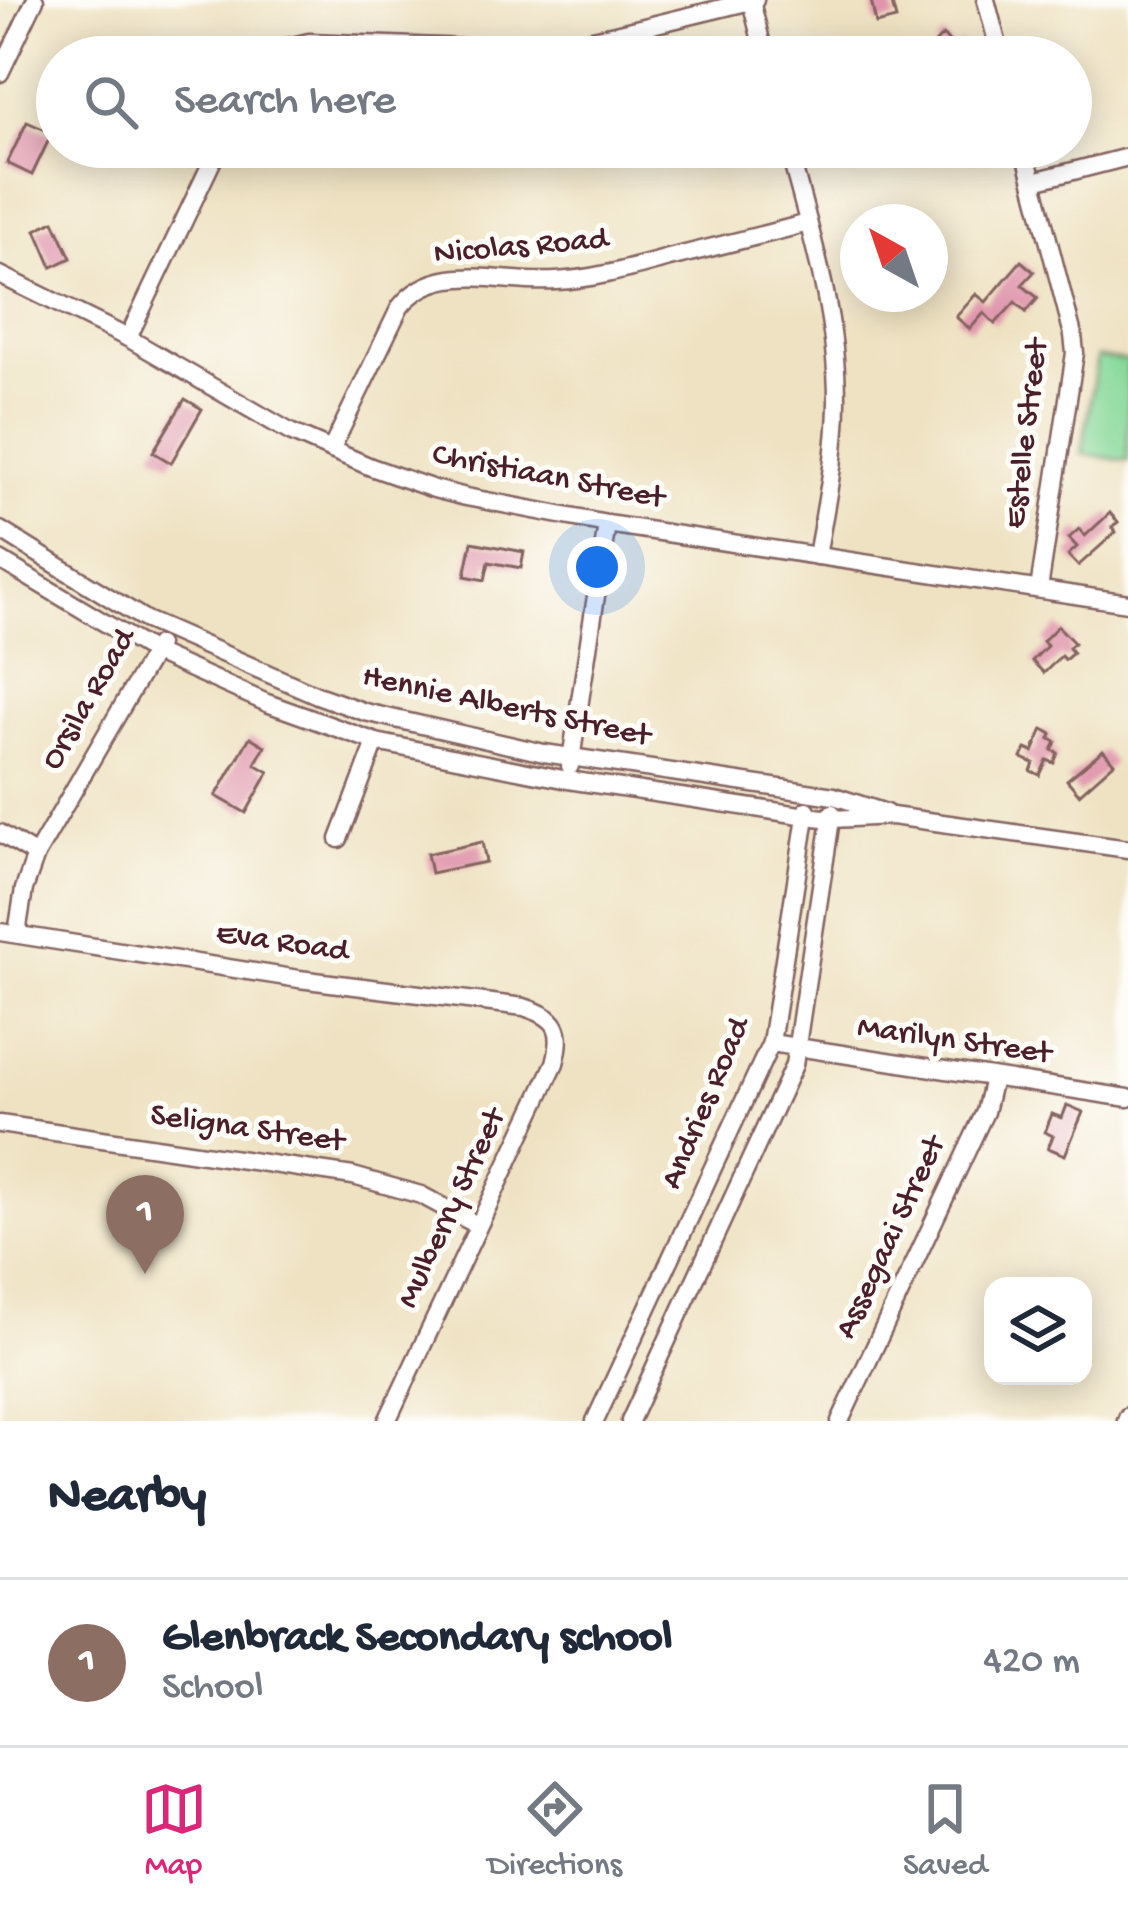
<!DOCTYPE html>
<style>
body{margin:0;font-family:"Gochi Hand",sans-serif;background:#f6f6f7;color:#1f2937}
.controls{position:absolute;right:36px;bottom:36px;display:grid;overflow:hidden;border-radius:24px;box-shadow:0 6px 30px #0003}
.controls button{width:108px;height:108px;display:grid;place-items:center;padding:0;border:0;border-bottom:3px solid #e0e1e3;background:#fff;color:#1f2937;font:60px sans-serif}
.compass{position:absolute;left:840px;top:204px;width:108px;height:108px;border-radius:50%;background:#fff;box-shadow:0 6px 30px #0003;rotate:320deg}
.you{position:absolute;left:597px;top:567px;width:42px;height:42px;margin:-30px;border:9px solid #fff;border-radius:50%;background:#1a73e8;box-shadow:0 0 0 18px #1a73e833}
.badge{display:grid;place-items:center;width:78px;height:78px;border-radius:50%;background:#db2777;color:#fff;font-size:39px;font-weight:700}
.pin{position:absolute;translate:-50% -99px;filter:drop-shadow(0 3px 6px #0008)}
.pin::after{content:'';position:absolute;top:63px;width:42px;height:36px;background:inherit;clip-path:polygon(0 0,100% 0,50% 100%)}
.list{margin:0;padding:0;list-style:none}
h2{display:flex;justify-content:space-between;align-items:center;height:156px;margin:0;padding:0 48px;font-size:51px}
h2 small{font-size:39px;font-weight:400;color:#747a83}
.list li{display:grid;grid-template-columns:78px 1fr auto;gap:36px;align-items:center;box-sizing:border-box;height:168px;padding:0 48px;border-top:3px solid #e0e1e3}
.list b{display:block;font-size:45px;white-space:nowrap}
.list p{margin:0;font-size:39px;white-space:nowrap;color:#747a83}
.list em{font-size:39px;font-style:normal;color:#747a83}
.icon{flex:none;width:66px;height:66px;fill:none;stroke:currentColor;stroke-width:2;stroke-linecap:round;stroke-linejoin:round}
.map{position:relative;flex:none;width:1128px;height:1421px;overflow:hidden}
.search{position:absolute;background:#fff;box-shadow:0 6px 30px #0003;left:36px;right:36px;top:36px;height:132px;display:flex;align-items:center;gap:30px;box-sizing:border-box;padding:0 42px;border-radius:66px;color:#747a83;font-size:45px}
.sheet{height:324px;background:#fff}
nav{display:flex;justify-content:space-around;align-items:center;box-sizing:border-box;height:168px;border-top:3px solid #e0e1e3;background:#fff;font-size:33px;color:#747a83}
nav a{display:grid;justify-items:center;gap:6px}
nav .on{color:#db2777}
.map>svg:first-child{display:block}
.green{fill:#86d899;stroke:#687c62;stroke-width:3}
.building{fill:#e095ac}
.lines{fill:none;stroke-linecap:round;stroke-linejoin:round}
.minor-casing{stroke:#846360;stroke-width:21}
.minor{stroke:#fff;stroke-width:16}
.labels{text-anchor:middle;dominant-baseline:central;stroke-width:10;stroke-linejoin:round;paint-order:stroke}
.street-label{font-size:33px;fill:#4a1f2b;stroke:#fdfcf7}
</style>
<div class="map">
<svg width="1128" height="1421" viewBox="0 0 1128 1421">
<rect width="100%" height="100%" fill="#fdfcf7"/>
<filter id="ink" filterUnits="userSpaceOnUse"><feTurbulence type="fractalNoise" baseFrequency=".00833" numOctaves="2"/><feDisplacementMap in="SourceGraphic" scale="24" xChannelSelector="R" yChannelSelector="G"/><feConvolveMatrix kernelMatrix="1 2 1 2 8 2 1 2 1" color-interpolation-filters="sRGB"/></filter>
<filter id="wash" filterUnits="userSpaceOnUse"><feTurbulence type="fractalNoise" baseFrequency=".004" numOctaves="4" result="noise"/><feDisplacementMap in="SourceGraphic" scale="48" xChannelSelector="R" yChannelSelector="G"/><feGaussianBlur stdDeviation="2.7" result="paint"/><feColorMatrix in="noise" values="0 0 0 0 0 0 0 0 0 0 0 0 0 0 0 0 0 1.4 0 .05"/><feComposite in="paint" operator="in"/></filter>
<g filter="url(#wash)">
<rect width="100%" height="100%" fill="#efe2c2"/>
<path class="green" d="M 1097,357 L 1128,361 L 1128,461 L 1082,454 Z"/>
<g id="blocks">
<g class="building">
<path d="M 871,0 L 891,0 L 896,19 L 876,24 Z"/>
<path d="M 943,35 L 954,48 L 961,42 L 975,57 L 948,57 L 935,43 Z"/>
<path d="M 27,122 L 52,133 L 32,175 L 7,163 Z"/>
<path d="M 54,221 L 71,258 L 52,267 L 36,230 Z"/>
<path d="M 1021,261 L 1034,272 L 1022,285 L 1038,298 L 1026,312 L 1015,302 L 995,324 L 984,313 L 970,329 L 956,317 L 976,294 L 986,302 Z"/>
<path d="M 185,399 L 202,409 L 171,463 L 153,452 Z"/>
<path d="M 1110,513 L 1118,522 L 1112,527 L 1116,532 L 1078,566 L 1068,555 L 1077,547 L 1069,538 L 1079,529 L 1085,536 Z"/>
<path d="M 472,542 L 524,552 L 521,568 L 489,562 L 485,580 L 465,576 Z"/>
<path d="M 1058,626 L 1074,643 L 1069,648 L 1073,653 L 1065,660 L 1061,656 L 1044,673 L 1032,661 L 1047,646 L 1043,641 Z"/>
<path d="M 1043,729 L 1052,734 L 1050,739 L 1056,742 L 1052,750 L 1058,753 L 1054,763 L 1047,760 L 1040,775 L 1031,771 L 1034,763 L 1022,758 L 1026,749 L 1033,752 Z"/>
<path d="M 250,737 L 265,746 L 255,764 L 269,772 L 246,813 L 216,796 Z"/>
<path d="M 1103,750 L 1114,763 L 1079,794 L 1067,780 Z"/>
<path d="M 482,842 L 486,862 L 431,873 L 427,854 Z"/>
<path d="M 1067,1105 L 1083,1112 L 1065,1155 L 1048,1148 L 1053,1136 L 1045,1132 L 1052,1114 L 1062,1118 Z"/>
</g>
</g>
</g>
<g filter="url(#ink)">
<use href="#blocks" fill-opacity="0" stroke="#846360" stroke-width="3"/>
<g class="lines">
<defs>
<g id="minor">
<path d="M 986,0 L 1001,57"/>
<path d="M 751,1 L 765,57"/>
<path d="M 268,57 L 283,48 L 309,42 L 524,50 L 557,47 L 615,34 L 755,0"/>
<path d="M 0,73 L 35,0"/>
<path d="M 788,147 C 810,230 837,314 837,400 C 837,453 826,504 817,556"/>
<path d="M 1024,147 L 1073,335 L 1075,353 L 1039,589"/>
<path d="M 1034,181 L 1128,157"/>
<path d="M 0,275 L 128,338 L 290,432 L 371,467 L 434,489 L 466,497 L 607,524 L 1128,603"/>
<path d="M 128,338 L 219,147"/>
<path d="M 331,450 L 400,307 C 438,259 501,285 556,281 C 596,279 635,267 673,257 C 718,246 763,235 808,223"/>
<path d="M 0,530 L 146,620 L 317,695 L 365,712 L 544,753 L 834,796 L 886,813"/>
<path d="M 0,560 L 155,653 L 267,703 L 376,742 L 568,780 L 807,816 L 832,819 L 892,816 L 1128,849"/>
<path d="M 570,766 L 607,524"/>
<path d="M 0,833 L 36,855"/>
<path d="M 339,839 L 376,742"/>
<path d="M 0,932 L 299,979 L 524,1007 C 558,1018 564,1029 555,1063 L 387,1421"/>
<path d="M 17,933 L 24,889 L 36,855 L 158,645"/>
<path d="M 771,1043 L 1128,1098"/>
<path d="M 0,1124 L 353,1176 L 421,1195 L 477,1225"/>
<path d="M 595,1421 L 771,1043 L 807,810"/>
<path d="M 630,1421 L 794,1065 L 832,813"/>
<path d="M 840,1421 L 985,1112 L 993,1078"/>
<path d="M 1126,1421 L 1128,1416"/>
</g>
</defs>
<use href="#minor" class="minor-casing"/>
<use href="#minor" class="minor"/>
</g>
</g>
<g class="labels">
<g class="street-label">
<text transform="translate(521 248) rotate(-5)">Nicolas Road</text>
<text transform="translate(1028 434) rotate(-83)">Estelle Street</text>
<text transform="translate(548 478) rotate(11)">Christiaan Street</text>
<text transform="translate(90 700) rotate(-60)">Orsila Road</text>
<text transform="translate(506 708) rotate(12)">Hennie Alberts Street</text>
<text transform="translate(282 944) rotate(8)">Eva Road</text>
<text transform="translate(954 1042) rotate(8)">Marilyn Street</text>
<text transform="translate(707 1104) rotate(-67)">Andries Road</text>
<text transform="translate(247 1130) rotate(8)">Seligna Street</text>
<text transform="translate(453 1209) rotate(-65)">Mulberry Street</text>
<text transform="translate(892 1238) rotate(-65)">Assegaai Street</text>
</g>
</g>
</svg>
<div class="controls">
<button><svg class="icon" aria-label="layers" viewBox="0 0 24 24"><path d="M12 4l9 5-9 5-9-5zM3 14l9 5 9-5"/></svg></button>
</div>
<svg class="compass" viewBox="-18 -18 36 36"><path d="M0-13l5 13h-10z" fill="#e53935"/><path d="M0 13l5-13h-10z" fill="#747a83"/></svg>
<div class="you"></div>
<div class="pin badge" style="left:145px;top:1274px;background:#8d6e63">1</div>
<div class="search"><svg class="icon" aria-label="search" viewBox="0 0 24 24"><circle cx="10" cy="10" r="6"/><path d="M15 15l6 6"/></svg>Search here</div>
</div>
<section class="sheet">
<h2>Nearby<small></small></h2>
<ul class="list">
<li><span class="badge" style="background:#8d6e63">1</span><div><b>Glenbrack Secondary school</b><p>School</p></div><em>420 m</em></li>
</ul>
</section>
<nav>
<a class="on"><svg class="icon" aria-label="map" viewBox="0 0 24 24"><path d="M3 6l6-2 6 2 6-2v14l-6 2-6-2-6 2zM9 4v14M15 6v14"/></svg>Map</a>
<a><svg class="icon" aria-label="directions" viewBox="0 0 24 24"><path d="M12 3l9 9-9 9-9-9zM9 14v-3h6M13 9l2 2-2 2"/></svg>Directions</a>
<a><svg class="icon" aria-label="saved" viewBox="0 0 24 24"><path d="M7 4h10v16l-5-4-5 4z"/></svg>Saved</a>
</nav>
